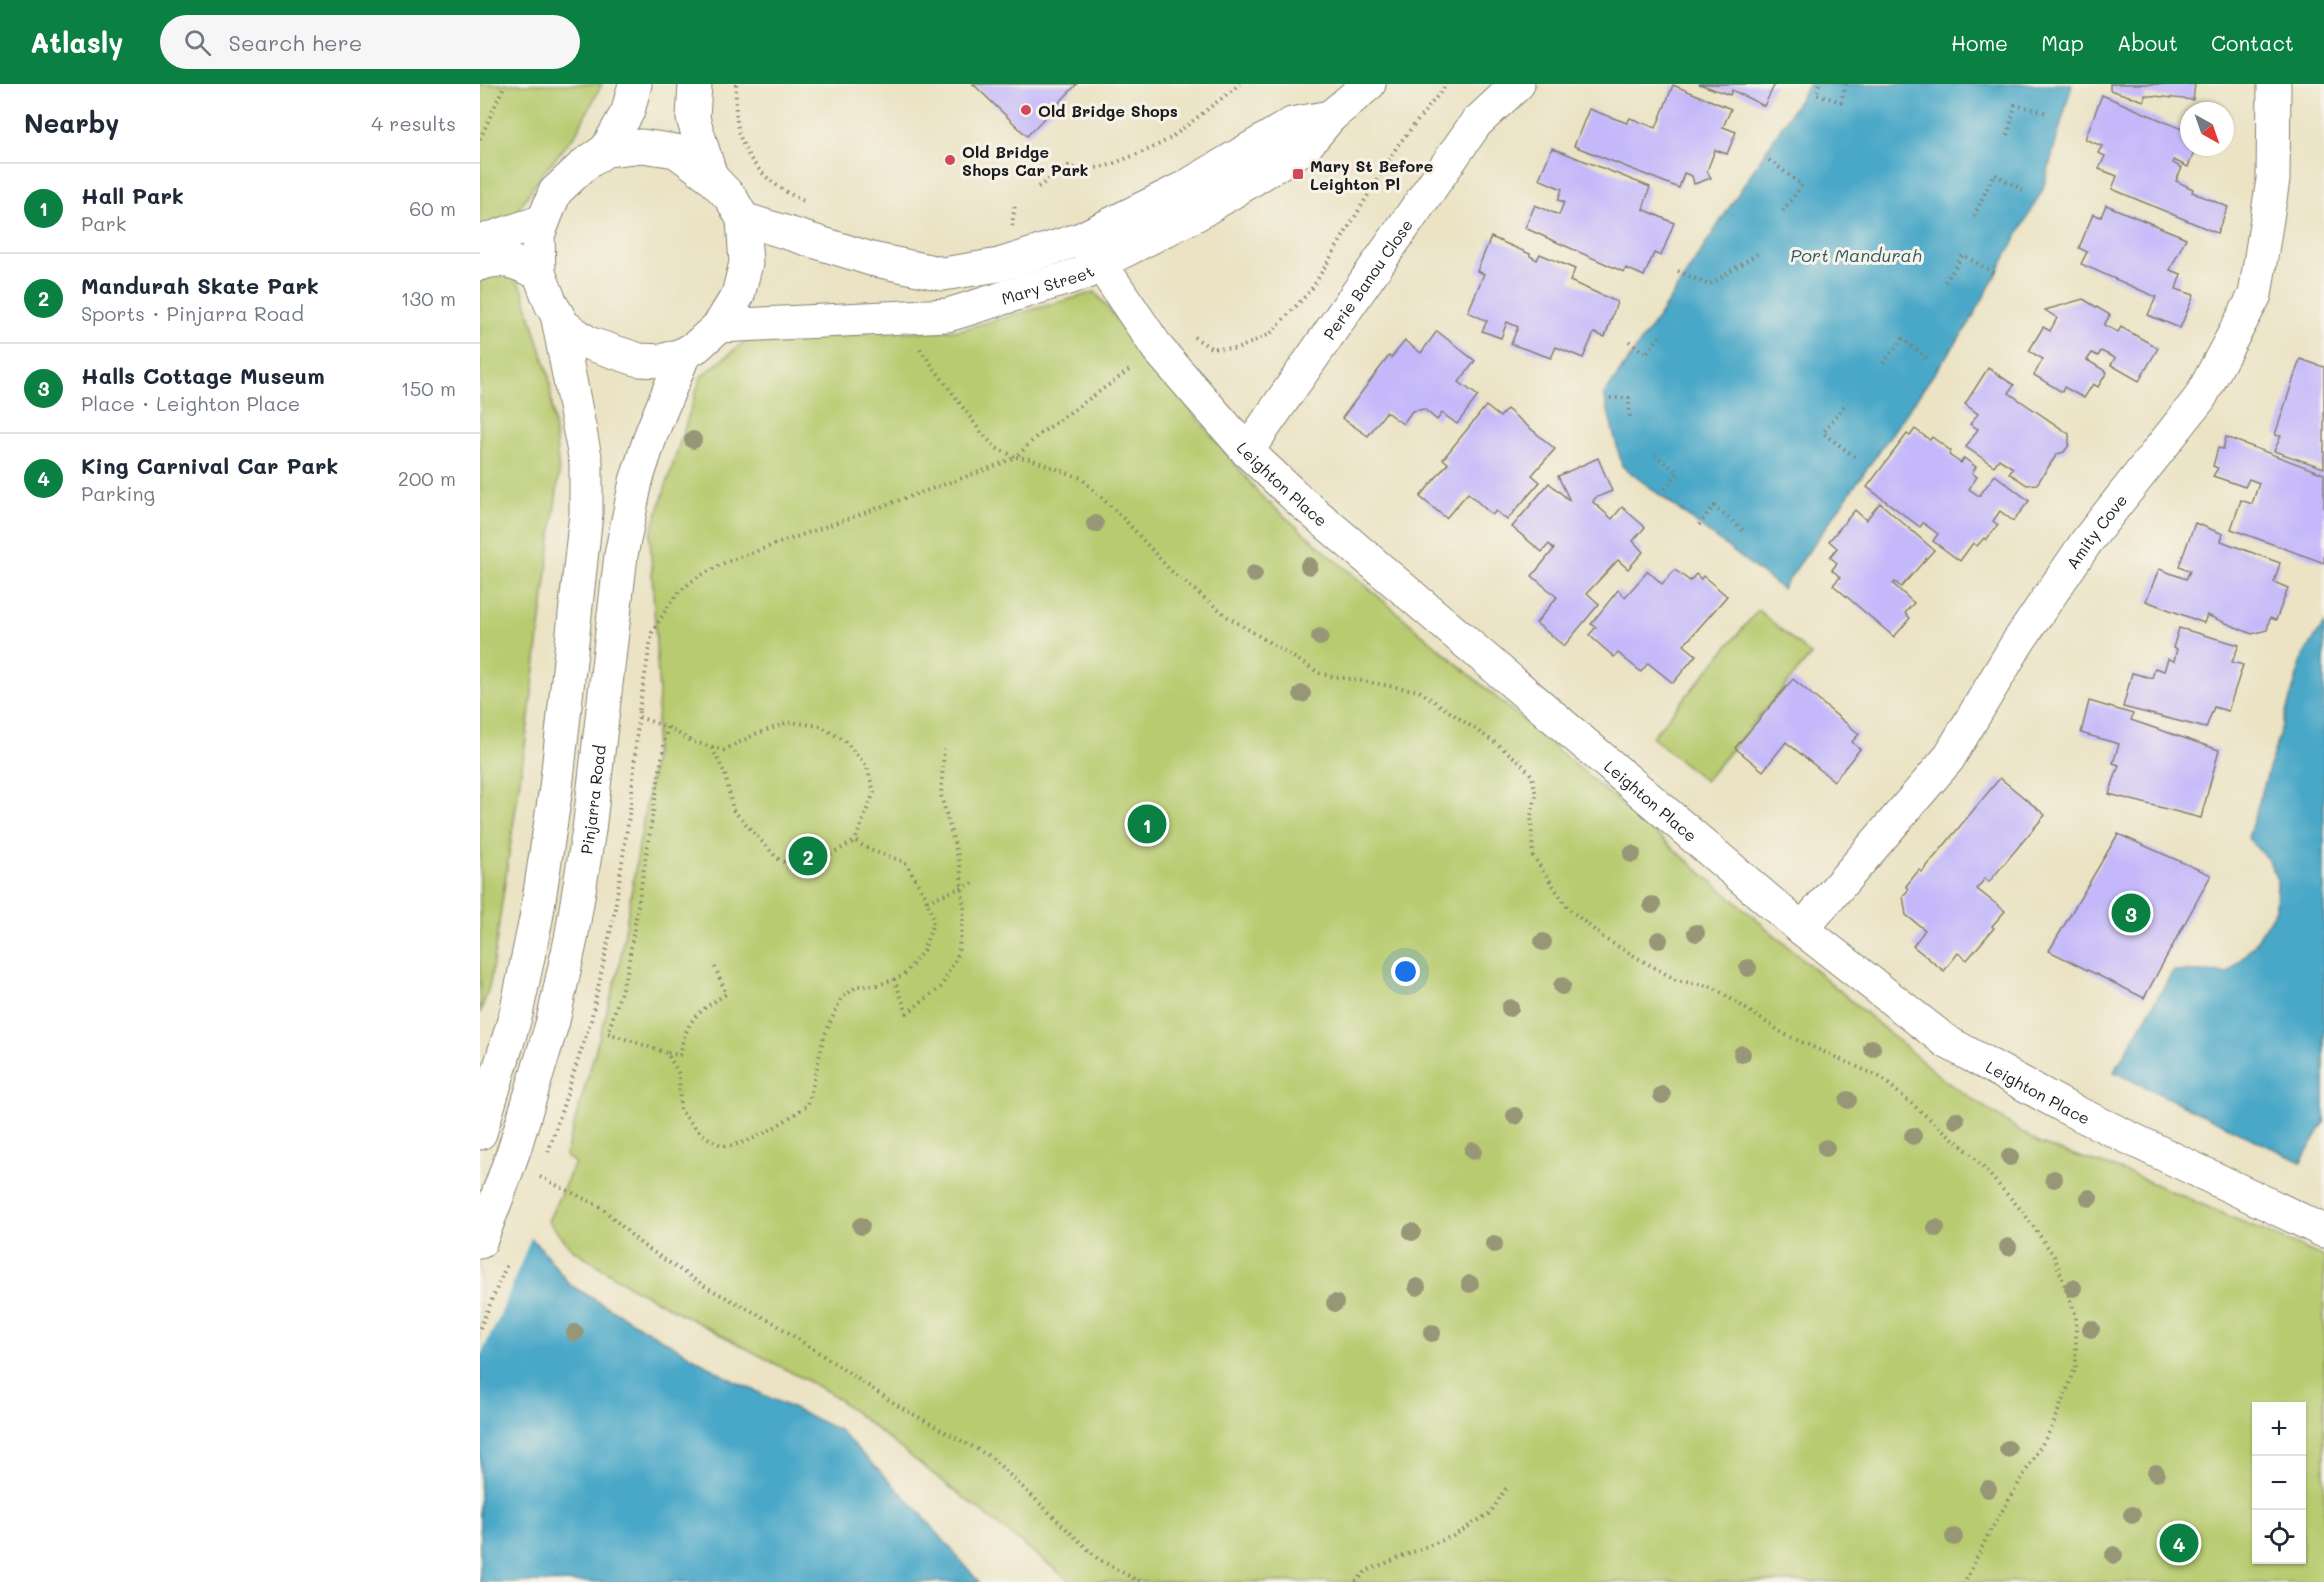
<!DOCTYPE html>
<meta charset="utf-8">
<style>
body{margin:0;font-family:Mali,sans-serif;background:#f6f6f7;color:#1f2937}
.controls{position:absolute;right:18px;bottom:18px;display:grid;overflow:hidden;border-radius:0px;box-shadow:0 2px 4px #0004}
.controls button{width:54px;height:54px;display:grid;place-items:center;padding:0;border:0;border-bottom:2px solid #e0e1e3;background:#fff;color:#1f2937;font:30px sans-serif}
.compass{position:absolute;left:1700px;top:18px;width:54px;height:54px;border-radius:50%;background:#fff;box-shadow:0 2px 4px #0004;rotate:140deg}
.you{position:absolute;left:926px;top:888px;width:21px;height:21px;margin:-15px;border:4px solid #fff;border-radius:50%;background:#1a73e8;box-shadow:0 0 0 9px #1a73e833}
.badge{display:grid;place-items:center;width:39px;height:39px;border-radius:50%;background:#0b8043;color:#fff;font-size:20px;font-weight:700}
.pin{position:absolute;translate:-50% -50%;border:3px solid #fff;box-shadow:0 2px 6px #0006}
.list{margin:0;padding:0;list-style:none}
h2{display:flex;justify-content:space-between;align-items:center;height:78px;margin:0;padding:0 24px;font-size:26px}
h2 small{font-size:20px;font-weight:400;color:#747a83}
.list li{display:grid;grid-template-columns:39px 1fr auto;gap:18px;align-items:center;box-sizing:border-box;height:90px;padding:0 24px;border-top:2px solid #e0e1e3}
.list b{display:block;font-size:22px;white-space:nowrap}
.list p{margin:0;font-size:20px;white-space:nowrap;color:#747a83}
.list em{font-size:20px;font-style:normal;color:#747a83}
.icon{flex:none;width:33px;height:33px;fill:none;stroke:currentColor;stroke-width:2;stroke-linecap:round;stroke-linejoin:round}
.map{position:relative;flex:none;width:1844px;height:1498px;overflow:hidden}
header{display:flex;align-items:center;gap:36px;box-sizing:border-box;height:84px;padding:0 30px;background:#0b8043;color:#fff}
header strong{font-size:28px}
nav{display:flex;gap:33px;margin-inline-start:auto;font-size:21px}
.search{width:420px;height:54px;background:#f6f6f7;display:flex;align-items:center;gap:15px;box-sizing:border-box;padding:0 21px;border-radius:33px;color:#747a83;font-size:22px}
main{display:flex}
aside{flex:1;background:#fff}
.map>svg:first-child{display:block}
.green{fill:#b8cb6f;stroke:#6a7446;stroke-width:1.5;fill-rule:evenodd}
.water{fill:#48a7c7;stroke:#326272;stroke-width:1.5}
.pier{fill:#ebe3c4}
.building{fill:#c4b8fa}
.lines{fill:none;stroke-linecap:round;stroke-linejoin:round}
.minor-casing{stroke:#848070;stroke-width:35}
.major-casing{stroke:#848070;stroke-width:35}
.path{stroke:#848070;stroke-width:4;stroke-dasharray:1.5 4.5;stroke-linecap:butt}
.minor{stroke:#fff;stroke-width:33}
.major{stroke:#fff;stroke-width:33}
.major-bridge-casing{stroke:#848070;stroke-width:35;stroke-linecap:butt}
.path-bridge{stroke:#848070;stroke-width:4;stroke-dasharray:1.5 4.5;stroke-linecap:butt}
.major-bridge{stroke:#fff;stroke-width:33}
.tree{fill:#979778}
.poi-dot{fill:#d1495b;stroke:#f7f3e8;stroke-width:2}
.labels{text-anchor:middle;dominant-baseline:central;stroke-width:6;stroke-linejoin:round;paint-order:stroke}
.poi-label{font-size:16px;font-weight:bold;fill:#1c1c1c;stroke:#f7f3e8;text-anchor:start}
.street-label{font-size:16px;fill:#1c1c1c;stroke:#f7f3e8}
.water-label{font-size:18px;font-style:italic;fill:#305b69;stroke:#f7f3e8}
</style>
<header>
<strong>Atlasly</strong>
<div class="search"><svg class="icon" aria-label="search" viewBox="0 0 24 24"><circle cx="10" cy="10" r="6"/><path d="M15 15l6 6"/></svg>Search here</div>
<nav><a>Home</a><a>Map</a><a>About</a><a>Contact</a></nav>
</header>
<main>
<aside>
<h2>Nearby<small>4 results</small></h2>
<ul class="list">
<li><span class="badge">1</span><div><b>Hall Park</b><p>Park</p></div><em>60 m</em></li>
<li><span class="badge">2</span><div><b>Mandurah Skate Park</b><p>Sports · Pinjarra Road</p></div><em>130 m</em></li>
<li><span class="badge">3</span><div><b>Halls Cottage Museum</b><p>Place · Leighton Place</p></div><em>150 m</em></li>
<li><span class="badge">4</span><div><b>King Carnival Car Park</b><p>Parking</p></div><em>200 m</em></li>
</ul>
</aside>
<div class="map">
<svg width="1844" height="1498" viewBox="0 0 1844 1498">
<rect width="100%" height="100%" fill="#f7f3e8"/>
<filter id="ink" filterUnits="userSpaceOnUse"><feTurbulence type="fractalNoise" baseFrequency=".0167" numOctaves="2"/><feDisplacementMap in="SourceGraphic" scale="12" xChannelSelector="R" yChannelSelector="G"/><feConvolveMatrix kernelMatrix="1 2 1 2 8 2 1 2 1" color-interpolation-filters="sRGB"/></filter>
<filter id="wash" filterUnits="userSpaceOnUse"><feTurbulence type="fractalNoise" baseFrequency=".008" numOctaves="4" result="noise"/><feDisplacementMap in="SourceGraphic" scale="24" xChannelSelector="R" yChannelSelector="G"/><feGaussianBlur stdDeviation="1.35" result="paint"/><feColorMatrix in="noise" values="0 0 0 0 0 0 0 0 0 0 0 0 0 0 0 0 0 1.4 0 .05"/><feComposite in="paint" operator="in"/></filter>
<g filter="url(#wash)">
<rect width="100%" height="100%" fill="#ebe3c4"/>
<g class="green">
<path d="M 0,0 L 122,0 L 95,51 L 63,89 L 35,130 L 0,143 Z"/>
<path d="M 31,191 L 42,204 L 69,292 L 79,390 L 48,641 L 10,900 L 0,930 L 0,194 Z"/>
<path d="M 615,208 L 782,413 L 1464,996 L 1560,1060 L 1649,1089 L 1844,1173 L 1844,1498 L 591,1498 L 350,1309 L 149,1202 L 91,1164 L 68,1137 L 95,1079 L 85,1072 L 138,888 L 174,672 L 179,611 L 170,452 L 221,293 L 269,254 L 480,246 ZM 1776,1322 L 1822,1322 L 1822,1476 L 1776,1476 Z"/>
<path d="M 1278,526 L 1331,571 L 1225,697 L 1172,653 Z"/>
</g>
<g class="water">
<path d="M 1329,0 L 1592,0 L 1563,105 L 1489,240 L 1302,505 L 1142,382 L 1124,311 L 1183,226 Z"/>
<path d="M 1844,540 L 1844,1039 L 1821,1078 L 1634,988 L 1693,887 L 1748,889 L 1774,861 L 1796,825 L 1797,796 L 1789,777 L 1768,754 L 1823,572 Z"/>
<path d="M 0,1107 L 60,1163 L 90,1201 L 250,1295 L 359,1346 L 438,1426 L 499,1498 L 0,1498 Z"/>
</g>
<path class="pier" d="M 0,1104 L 52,1151 L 19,1234 L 0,1272 Z"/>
<g id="blocks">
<g class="building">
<path d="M 493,0 L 597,0 L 547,52 Z"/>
<path d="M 1219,0 L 1295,0 L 1284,22 L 1252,6 L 1250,11 Z"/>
<path d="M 1630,0 L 1715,0 L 1713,16 L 1665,11 L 1664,17 L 1630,6 Z"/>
<path d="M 1193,1 L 1251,25 L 1243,43 L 1256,48 L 1247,70 L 1235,66 L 1227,87 L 1231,94 L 1214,100 L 1212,92 L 1204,89 L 1199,104 L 1094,62 L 1109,25 L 1147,39 L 1150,34 L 1176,44 Z"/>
<path d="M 1622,11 L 1709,48 L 1709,63 L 1716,63 L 1708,83 L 1694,76 L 1693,79 L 1702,84 L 1696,97 L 1713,105 L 1712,108 L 1748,123 L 1737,149 L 1632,105 L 1637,92 L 1619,85 L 1625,72 L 1618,69 L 1622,62 L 1605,55 Z"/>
<path d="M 1072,64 L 1170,103 L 1163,125 L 1194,139 L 1181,172 L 1174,169 L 1164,192 L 1146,184 L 1144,188 L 1045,144 L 1055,121 L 1079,131 L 1084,118 L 1078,116 L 1082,105 L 1059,95 Z"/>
<path d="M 1626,121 L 1706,154 L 1690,186 L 1701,190 L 1696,205 L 1714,211 L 1700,244 L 1668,231 L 1676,213 L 1601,180 L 1607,168 L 1599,164 L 1613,130 L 1621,133 Z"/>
<path d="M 1011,153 L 1050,170 L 1050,172 L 1057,176 L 1060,170 L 1095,185 L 1090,197 L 1137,218 L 1125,253 L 1114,249 L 1103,274 L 1076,263 L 1071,274 L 1031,260 L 1038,243 L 1027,238 L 1021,254 L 1002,247 L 1007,237 L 988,228 L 1004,190 L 997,187 Z"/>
<path d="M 1603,215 L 1630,231 L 1624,241 L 1638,248 L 1641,243 L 1678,264 L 1659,297 L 1631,281 L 1635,274 L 1621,267 L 1618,272 L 1612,269 L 1607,276 L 1627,288 L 1618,303 L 1613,300 L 1604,314 L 1584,303 L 1582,308 L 1554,291 L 1563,275 L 1549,267 L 1563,243 L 1570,247 L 1577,234 L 1565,226 Z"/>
<path d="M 957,247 L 995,277 L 979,298 L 998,312 L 977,340 L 962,329 L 957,336 L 944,325 L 932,327 L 923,340 L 906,328 L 888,352 L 862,334 L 909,272 L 911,274 L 925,257 L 941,269 Z"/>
<path d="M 1820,275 L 1844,283 L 1844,384 L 1794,367 L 1801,352 L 1795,351 Z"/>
<path d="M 1508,284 L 1534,301 L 1529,309 L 1589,350 L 1589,361 L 1584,368 L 1577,370 L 1557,400 L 1547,401 L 1529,389 L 1533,384 L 1519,375 L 1514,382 L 1486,363 L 1498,345 L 1490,340 L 1498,330 L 1485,320 Z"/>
<path d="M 1006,322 L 1020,333 L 1027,325 L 1075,365 L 1052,391 L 1060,398 L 1027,436 L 1016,427 L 1012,431 L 988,409 L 966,434 L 940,413 L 968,379 L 963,375 Z"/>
<path d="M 1435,345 L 1450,356 L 1452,353 L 1471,367 L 1469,371 L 1481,379 L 1484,374 L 1496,383 L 1492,389 L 1497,393 L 1489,405 L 1499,412 L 1515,391 L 1549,417 L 1533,437 L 1520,427 L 1513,437 L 1518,441 L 1506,456 L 1504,454 L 1497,462 L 1493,459 L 1480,477 L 1453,457 L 1458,450 L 1443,439 L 1440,443 L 1387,403 L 1427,350 L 1430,352 Z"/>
<path d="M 1746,353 L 1844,390 L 1844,479 L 1751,445 L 1761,416 L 1772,420 L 1779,399 L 1769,395 L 1765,403 L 1733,392 L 1738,384 L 1733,382 L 1738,364 L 1743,365 Z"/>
<path d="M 1118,374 L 1132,407 L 1115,414 L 1113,418 L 1132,435 L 1142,423 L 1165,443 L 1153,457 L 1163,468 L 1148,485 L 1138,476 L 1107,509 L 1119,520 L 1084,562 L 1056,539 L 1077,513 L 1052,492 L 1074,465 L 1069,460 L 1062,468 L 1032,443 L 1069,399 L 1090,417 L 1078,392 Z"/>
<path d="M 1400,419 L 1454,466 L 1421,503 L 1415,498 L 1413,500 L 1434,519 L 1425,529 L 1430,534 L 1414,553 L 1353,501 L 1360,493 L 1352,486 L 1357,479 L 1350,473 L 1357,464 L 1349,457 L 1375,426 L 1386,436 Z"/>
<path d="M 1715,439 L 1743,450 L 1741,457 L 1800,479 L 1794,498 L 1808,504 L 1796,536 L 1790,534 L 1787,546 L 1772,550 L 1727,531 L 1724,539 L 1666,517 L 1679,485 L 1706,495 L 1710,487 L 1699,482 Z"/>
<path d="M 1195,486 L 1210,497 L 1216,490 L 1221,495 L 1223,492 L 1247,512 L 1204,561 L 1216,571 L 1193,599 L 1168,579 L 1161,588 L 1138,569 L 1134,573 L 1109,551 L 1116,543 L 1111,540 L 1138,506 L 1145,513 L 1168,487 L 1182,500 Z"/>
<path d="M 1699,544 L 1759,561 L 1752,578 L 1763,581 L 1748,627 L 1734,623 L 1726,644 L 1643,623 L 1652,589 L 1672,594 L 1675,584 L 1684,587 L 1688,575 L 1694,577 L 1697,565 L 1693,564 Z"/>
<path d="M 1313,595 L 1379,650 L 1372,658 L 1380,665 L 1354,697 L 1306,658 L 1283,687 L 1255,664 Z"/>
<path d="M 1609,617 L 1653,630 L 1651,636 L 1739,666 L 1721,734 L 1629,710 L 1639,681 L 1633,679 L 1639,660 L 1601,649 Z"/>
<path d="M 1520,694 L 1565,731 L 1509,798 L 1505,794 L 1497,805 L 1525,827 L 1512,842 L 1514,844 L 1487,876 L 1478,869 L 1464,887 L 1433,862 L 1445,846 L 1426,831 L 1423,812 L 1429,805 L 1426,802 L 1439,786 L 1442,788 Z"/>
<path d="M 1638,750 L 1731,791 L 1664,914 L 1569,867 Z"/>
</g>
</g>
</g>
<g filter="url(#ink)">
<use href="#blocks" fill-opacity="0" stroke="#848070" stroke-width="1.5"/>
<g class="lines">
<defs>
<g id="minor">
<path d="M 263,135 L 391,175 L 463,190 L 519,181 L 601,155 L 704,104 L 812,40 L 850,33"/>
<path id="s1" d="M 601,155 L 620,179 L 678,265 L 767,367 L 818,415 L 1322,845 L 1467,958 L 1591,1026 L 1844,1147"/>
<path d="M 0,158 L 63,137"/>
<path d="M 0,180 C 23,171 38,180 59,189"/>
<path id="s2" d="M 239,242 L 468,231 L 607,188 L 620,179 L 717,130 L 825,63 L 850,33 L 889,0"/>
<path id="s3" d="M 767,367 L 996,39 L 1038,0"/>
<path id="s4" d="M 1322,845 L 1468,675 L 1538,558 L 1607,457 L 1720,314 L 1775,211 L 1793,96 L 1794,0"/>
</g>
<g id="major">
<path d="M 215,0 L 213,34 L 231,93"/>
<path d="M 162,62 L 196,67 L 231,93 L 251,114 L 263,135 L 266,179 L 258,211 L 239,242 L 217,262 L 204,270 L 182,277 L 159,276 L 108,259 L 83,241 L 71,220 L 59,189 L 58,151 L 75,108 L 105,80 L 126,66 Z"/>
<path d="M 126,66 L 148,27 L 155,0"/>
<path d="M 0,1049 L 36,930 L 56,835 L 76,704 L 106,430 L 106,378 L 77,230"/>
<path id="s5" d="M 34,1066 L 73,937 L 91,855 L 109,746 L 141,471 L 156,397 L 172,348 L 204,270"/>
<path d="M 0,1158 L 19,1108"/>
</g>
</defs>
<use href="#minor" class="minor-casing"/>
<use href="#major" class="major-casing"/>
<g class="path">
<path d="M 256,0 C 256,12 255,26 257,38 C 262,76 290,102 324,117"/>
<path d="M 1339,0 L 1336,10 L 1361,18 L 1366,0"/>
<path d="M 1528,51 L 1535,21 L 1568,29"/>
<path d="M 0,55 L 25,0"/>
<path d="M 1289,76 L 1322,101 L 1302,128"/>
<path d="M 558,103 L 589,82 L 601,87 L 627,82 L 670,65 L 691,54 L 760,0"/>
<path d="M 1494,132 L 1514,90 L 1543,106"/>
<path d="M 532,142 L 535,120"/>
<path d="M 1198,187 L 1229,201 L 1277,170"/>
<path d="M 1465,198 L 1483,171 L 1516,190"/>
<path d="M 714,253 L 731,264 L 757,265 L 790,250 L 831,206 L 918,61 L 967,0"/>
<path d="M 1149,257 L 1166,270 L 1180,252"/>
<path d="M 440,265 L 501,348 L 516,364 L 536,373 L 557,352 L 651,285"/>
<path d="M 1403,279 L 1423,255 L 1449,276"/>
<path d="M 1130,314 L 1149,314 L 1150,336"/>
<path d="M 1364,322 L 1343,349 L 1376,374"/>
<path d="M 1175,371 L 1198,389 L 1184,406"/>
<path d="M 1219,441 L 1234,422 L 1264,447"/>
<path d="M 159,626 L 172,549 L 187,524 L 200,507 L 216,494 L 246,478 L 510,384 L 536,373 L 550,375 L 601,394 L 643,434 L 690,486 L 748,533 L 841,590 L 939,607 L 1017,660 L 1040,678 L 1052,692 L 1056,711 L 1051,732 L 1053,772 L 1088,824 L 1125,855 L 1196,896 L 1233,903 L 1304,950 L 1400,993 L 1490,1069 L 1543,1128 L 1574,1172 L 1596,1232 L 1596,1283 L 1571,1345 L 1509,1449 L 1485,1498"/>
<path d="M 159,633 L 187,643 L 147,888 L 128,949 L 187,969 L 199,990 L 200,1026 C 211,1039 222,1053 239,1060 C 261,1069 309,1034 328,1021 L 344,952 L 361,915 L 377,902 L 398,901 L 423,892 L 443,867 L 454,837 L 445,811 L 425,778 L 390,766 L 375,757 L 394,708 L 387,683 L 366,658 L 341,642 L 309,638 L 276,650 L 244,666 L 213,658 L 187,643"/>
<path d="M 232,664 L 245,690 L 253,726 L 297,774 L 320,787 L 375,757"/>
<path d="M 447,817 L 496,798"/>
<path d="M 414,895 L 427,929 L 461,903 L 478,870 L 484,827 L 480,780 L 461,711 L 464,665"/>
<path d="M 188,969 L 200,971 C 206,936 216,929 246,910 L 235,883"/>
<path d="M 60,1093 L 121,1123 L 161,1160 L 226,1203 L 291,1237 L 420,1323 L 511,1373 L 618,1475 L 660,1498"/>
<path d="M 0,1244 L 28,1178"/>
<path d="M 876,1498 L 886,1487 L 973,1452 L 1010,1429 L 1026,1404"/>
</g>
<use href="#minor" class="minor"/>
<use href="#major" class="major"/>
<defs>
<path id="major-bridge" d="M 19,1108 L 34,1066"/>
</defs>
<use href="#major-bridge" class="major-bridge-casing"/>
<path class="path-bridge" d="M 68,1068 L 111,936 L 134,831 L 151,719 L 159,626"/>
<use href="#major-bridge" class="major-bridge"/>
</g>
<g class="tree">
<circle cx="213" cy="356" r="9"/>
<circle cx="615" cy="440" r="9"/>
<circle cx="829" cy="482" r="9"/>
<circle cx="774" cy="490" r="9"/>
<circle cx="840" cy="553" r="9"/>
<circle cx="822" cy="610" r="9"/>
<circle cx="1152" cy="770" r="9"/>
<circle cx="1172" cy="821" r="9"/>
<circle cx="1216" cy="849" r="9"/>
<circle cx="1179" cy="856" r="9"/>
<circle cx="1063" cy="858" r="9"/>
<circle cx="1268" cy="884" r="9"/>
<circle cx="1082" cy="902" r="9"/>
<circle cx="1030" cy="924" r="9"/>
<circle cx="1392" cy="964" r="9"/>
<circle cx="1262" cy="970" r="9"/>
<circle cx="1182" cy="1011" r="9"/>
<circle cx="1368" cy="1016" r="9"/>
<circle cx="1035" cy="1032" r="9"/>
<circle cx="1476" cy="1036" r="9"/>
<circle cx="1433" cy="1052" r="9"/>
<circle cx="1346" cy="1064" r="9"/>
<circle cx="993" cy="1067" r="9"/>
<circle cx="1530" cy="1073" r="9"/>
<circle cx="1574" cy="1095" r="9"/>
<circle cx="1609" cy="1114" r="9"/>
<circle cx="381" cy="1142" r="9"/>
<circle cx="1456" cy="1144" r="9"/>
<circle cx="932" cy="1148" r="9"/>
<circle cx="1014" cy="1160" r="9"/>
<circle cx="1528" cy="1163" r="9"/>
<circle cx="990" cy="1200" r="9"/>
<circle cx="937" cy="1203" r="9"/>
<circle cx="1593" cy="1204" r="9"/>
<circle cx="855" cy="1219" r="9"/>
<circle cx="1611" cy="1245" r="9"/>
<circle cx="95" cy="1249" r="9"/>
<circle cx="952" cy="1249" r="9"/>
<circle cx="1528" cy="1365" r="9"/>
<circle cx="1676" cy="1389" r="9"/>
<circle cx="1508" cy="1405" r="9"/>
<circle cx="1652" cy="1431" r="9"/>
<circle cx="1474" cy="1453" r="9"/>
<circle cx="1634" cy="1471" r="9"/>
</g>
</g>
<g class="poi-dot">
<circle cx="546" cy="26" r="6"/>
<circle cx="470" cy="76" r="6"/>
<rect x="812" y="84" width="12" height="12" rx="3"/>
</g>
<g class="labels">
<g class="poi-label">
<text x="558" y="26">Old Bridge Shops</text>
<text x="482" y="67">Old Bridge<tspan x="482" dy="18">Shops Car Park</tspan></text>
<text x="830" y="81">Mary St Before<tspan x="830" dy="18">Leighton Pl</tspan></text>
</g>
<g class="street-label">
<text stroke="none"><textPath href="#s3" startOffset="210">Perie Banou Close</textPath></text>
<text stroke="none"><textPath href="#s2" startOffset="333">Mary Street</textPath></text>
<text stroke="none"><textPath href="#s1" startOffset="318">Leighton Place</textPath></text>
<text stroke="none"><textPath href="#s4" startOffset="496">Amity Cove</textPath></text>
<text stroke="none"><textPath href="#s5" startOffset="360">Pinjarra Road</textPath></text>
<text stroke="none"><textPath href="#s1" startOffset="804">Leighton Place</textPath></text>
<text stroke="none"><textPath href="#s1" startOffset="1290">Leighton Place</textPath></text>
</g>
<g class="water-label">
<text x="1376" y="171">Port Mandurah</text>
</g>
</g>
</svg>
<div class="controls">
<button>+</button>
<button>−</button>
<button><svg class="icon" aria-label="locate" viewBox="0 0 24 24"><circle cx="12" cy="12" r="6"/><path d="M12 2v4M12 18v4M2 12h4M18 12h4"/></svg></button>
</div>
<svg class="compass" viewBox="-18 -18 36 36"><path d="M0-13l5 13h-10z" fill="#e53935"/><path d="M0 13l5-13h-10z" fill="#747a83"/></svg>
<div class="you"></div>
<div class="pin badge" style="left:667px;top:740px">1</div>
<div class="pin badge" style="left:328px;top:772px">2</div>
<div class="pin badge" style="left:1651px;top:829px">3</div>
<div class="pin badge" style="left:1699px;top:1459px">4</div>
</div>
</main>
